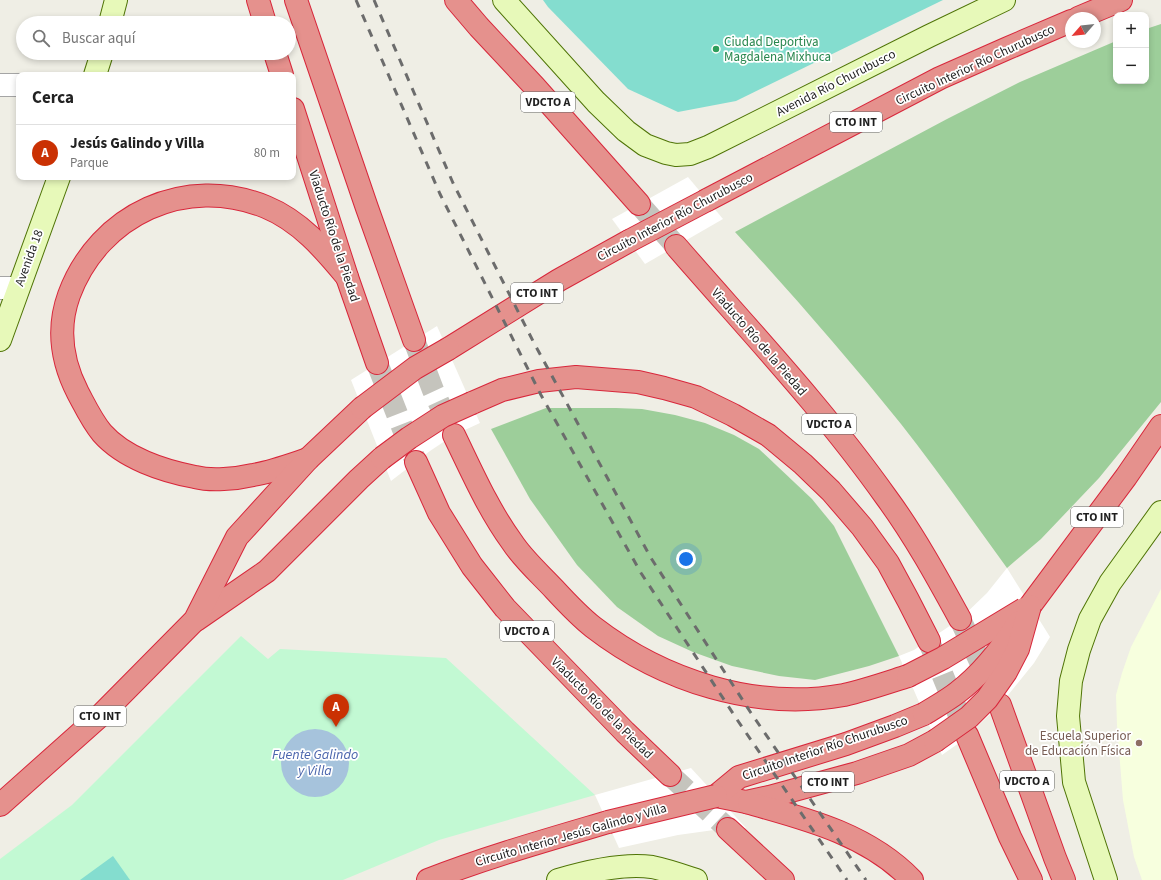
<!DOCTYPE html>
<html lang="es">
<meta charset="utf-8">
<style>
body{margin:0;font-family:"Source Sans 3",sans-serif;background:#f2f2f2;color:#222}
.controls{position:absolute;right:12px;top:12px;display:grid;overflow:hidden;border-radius:8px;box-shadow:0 2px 6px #0003}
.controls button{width:36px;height:36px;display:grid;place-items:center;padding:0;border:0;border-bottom:1px solid #e0e0e0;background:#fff;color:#222;font:20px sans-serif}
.compass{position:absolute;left:1065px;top:12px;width:36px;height:36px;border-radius:50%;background:#fff;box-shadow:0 2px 6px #0003;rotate:242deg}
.you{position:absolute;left:686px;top:559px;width:14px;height:14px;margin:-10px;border:3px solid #fff;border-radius:50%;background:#1a73e8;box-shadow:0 0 0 6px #1a73e833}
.badge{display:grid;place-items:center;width:26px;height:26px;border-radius:50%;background:#ca3103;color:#fff;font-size:13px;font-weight:700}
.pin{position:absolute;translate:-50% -33px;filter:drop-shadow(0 1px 2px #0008)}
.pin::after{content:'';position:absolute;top:21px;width:14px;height:12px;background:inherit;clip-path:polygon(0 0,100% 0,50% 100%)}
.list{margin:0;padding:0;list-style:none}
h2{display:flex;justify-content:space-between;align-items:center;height:52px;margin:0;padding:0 16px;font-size:17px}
h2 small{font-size:13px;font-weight:400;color:#767676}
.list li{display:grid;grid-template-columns:26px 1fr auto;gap:12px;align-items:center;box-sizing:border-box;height:56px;padding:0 16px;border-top:1px solid #e0e0e0}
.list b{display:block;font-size:15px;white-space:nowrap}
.list p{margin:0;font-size:13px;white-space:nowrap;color:#767676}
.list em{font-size:13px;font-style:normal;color:#767676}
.icon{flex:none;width:22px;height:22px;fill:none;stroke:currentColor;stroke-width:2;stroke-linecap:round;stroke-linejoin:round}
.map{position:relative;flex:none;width:1161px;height:880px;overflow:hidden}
.search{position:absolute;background:#fff;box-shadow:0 2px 6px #0003;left:16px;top:16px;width:280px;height:44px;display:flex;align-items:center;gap:10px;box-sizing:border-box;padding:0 14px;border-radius:22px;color:#767676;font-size:15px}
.panel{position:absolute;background:#fff;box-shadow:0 2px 6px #0003;left:16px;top:72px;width:280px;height:108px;border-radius:8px}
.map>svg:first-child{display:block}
.education{fill:#f7ffde}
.forest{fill:#9dce9a}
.park{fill:#c2f9d3}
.pitch{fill:#84ddcf}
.water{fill:#a6c3dc}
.pier{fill:#fff}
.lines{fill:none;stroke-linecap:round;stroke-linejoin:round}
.motorway-tunnel{stroke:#c5c4bd;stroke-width:22;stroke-dasharray:22 11;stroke-linecap:butt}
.minor-casing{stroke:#a5a5a5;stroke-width:24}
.secondary-casing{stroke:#4f7406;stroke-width:24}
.motorway-casing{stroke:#d8273b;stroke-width:24}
.minor{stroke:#fff;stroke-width:22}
.secondary{stroke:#e7f9b9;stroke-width:22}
.motorway{stroke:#e5918d;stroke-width:22}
.rail{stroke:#6c6c6c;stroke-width:3;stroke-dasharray:8 8;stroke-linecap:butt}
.motorway-bridge-casing{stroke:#d8273b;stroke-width:24;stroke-linecap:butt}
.motorway-bridge{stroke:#e5918d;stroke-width:22}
.leisure-dot{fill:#2e9e5b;stroke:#fff;stroke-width:1.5}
.education-dot{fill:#8d6e63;stroke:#fff;stroke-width:1.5}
.labels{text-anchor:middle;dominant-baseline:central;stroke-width:3.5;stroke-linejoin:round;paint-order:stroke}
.shield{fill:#fff;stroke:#626262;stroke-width:1}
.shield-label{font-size:12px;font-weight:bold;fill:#1e1e1e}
.leisure-label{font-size:13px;fill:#27864d;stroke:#fff;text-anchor:start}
.street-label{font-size:13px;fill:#1e1e1e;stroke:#fff}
.education-label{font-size:13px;fill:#785e54;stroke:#fff;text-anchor:end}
.water-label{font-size:14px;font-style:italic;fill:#4c66ad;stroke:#fff}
</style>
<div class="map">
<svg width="1161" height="880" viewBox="0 0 1161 880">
<rect width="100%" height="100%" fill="#efeee5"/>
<path class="education" d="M 1161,589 L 1161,880 L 1142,880 L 1134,857 L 1123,800 L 1117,725 L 1116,695 L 1122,673 L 1131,647 Z"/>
<g class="forest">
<path d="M 1161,24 L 1161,402 L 1099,478 L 1041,539 L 1007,568 C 972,520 938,471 901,424 C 848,358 792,294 735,232 L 947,119 L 1020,82 L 1116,41 L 1116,81 L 1146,81 L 1146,29 Z"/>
<path d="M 546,408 L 616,408 L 642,409 L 675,415 L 705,423 L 734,435 L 759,449 L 812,499 L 834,526 L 899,656 L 869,666 L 815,680 L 779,676 L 732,666 L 693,652 L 658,636 L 617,607 L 577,565 L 530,499 L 491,429 Z"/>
</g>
<path class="park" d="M 241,636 L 268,659 L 280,649 L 446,658 L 595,795 L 439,840 L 343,880 L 0,880 L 0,859 L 72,805 Z"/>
<g class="pitch">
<path d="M 543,0 L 943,0 L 736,101 L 678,112 L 628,89 L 548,7 Z"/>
<path d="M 113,856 L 130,880 L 80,880 Z"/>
</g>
<circle class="water" cx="315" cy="763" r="34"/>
<g class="pier">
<path d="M 688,177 L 723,219 L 645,264 L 612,219 Z"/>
<path d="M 437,326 L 480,423 L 454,435 L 430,451 L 391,481 L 351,380 Z"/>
<path d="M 1007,568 L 1050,637 L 1034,663 L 1000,705 L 959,743 L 942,755 L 899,656 L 914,650 L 960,619 L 987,593 Z"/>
<path d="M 691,768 L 746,828 L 714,830 L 678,835 L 619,848 L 595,795 Z"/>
</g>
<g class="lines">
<g class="motorway-tunnel">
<path d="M 639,204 L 676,246"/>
<path d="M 414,340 L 433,390 L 453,433"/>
<path d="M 377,363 L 416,462"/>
<path d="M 960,619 L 991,685"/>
<path d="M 930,644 L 967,735"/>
<path d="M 670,775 L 728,829"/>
</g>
<defs>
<g id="minor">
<path d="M 0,85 L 19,85"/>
<path d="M 0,288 L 18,288"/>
</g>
<g id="secondary">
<path d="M 504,0 L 596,102 L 626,131 L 645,145 L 666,153 L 676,155 L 690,154 L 708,147 L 929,36 L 1004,0"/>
<path d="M 110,23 L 116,0"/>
<path d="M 95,75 L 102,53"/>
<path d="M 0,340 L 59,177"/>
<path d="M 558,880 C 585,872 624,863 652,867 C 667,870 681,875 696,880"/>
<path d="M 1106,880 L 1074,782 L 1068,716 L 1071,681 L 1079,650 L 1090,619 L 1110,583 L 1161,512"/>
</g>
<g id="motorway">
<path d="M 258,0 L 265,23"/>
<path d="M 296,0 L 367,208 L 414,340"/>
<path d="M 456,0 L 479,27 L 535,87 L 639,204"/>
<path d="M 1078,18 L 1121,0"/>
<path d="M 275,53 L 282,75"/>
<path d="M 293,109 L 347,277 L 377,363"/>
<path d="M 707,200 L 940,78 L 1008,48 L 1071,21"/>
<path d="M 676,246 C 747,328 823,408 886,497 C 914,535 937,577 960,619"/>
<path d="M 448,349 L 559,280 L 629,241"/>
<path d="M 472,403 L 502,390 L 539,381 L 576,377 L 638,382 L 664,388 L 696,397 L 733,415 L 768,435 L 803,464 L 831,491 L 862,527 L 888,563 L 908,600 L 929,641"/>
<path d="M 454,435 C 472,472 488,509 512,542 C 523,559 540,574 554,589 C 566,602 579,616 593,627 C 663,681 756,711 844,695 C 866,690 886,683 908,676"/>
<path d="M 308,459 C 290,465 271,472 253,475 C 236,479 211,481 195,477 C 163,471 124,458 102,433 C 92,421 85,406 78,393 C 62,362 57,328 69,295 C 99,214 186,174 266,207 C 300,221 324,249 347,277"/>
<path d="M 416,462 L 439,513 L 472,566 L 505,608 L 625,732 L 670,775"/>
<path d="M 1030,606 L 1126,477 L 1161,426"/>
<path d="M 196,620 L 267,571 L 359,479 L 382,458"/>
<path d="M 1000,705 L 1055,858 L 1064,880"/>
<path d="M 967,735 L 1010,837 L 1031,880"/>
<path d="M 716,796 L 746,802 L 769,797 L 857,773 L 909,755 L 935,741"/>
<path d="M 716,796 L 739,777 L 846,744 L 895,726 L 924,714"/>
<path d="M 749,803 C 807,819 869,835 912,880"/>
<path d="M 0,805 L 101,715 L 195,620 L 237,537 L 308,459 L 362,408"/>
<path d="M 728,829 L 783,880"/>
<path d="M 428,880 C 487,857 547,840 608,822"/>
</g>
</defs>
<use href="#minor" class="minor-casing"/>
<use href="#secondary" class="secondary-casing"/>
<use href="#motorway" class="motorway-casing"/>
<use href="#minor" class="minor"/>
<use href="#secondary" class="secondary"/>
<use href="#motorway" class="motorway"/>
<g class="rail">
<path d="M 356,0 L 440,194 L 541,395 L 641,573 L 738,721 L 847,880"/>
<path d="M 374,0 L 453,183 L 534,343 L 651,558 L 751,713 L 866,880"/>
</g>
<defs>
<g id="motorway-bridge">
<path d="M 629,241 L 707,200"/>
<path d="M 362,408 L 415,368 L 448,349"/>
<path d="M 382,458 L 409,438 L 443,416 L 472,403"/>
<path d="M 908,676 L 943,658 L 1024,609"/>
<path d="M 924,714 C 935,707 948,700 958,692 C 983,673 1002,648 1019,622"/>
<path d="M 935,741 L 969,717 L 987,699 L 1006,672 L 1018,649 L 1030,606"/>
<path d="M 608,822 L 716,796"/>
</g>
</defs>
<use href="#motorway-bridge" class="motorway-bridge-casing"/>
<use href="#motorway-bridge" class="motorway-bridge"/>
</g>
<circle class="leisure-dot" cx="716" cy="49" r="4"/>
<circle class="education-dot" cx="1139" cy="743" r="4"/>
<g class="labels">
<g class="shield">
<rect x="521" y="92" width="54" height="20" rx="3"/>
<rect x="830" y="112" width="52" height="20" rx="3"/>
<rect x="511" y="283" width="52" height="20" rx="3"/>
<rect x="802" y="414" width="54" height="20" rx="3"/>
<rect x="1071" y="507" width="52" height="20" rx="3"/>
<rect x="500" y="621" width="54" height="20" rx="3"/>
<rect x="74" y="706" width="52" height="20" rx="3"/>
<rect x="1000" y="771" width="54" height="20" rx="3"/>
<rect x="802" y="772" width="52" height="20" rx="3"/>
</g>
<g class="shield-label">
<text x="548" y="102">VDCTO A</text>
<text x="856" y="122">CTO INT</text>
<text x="537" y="293">CTO INT</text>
<text x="829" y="424">VDCTO A</text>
<text x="1097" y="517">CTO INT</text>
<text x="527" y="631">VDCTO A</text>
<text x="100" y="716">CTO INT</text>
<text x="1027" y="781">VDCTO A</text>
<text x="828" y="782">CTO INT</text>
</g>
<g class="leisure-label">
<text x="724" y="42">Ciudad Deportiva<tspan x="724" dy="15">Magdalena Mixhuca</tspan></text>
</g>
<g class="street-label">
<text transform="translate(975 65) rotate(-25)">Circuito Interior Río Churubusco</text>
<text transform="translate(836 83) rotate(-27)">Avenida Río Churubusco</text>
<text transform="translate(675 217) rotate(-28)">Circuito Interior Río Churubusco</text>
<text transform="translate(334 236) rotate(72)">Viaducto Río de la Piedad</text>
<text transform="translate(29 258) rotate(-70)">Avenida 18</text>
<text transform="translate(759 342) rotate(49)">Viaducto Río de la Piedad</text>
<text transform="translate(602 708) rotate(45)">Viaducto Río de la Piedad</text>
<text transform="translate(825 748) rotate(-19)">Circuito Interior Río Churubusco</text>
<text transform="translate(571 835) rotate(-16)">Circuito Interior Jesús Galindo y Villa</text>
</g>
<g class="education-label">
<text x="1131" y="736">Escuela Superior<tspan x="1131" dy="15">de Educación Física</tspan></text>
</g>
<g class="water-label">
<text x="315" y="755">Fuente Galindo<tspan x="315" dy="16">y Villa</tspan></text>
</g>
</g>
</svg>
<div class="controls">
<button>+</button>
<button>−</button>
</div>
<svg class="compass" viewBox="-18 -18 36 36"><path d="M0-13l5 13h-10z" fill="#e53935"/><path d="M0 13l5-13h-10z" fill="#767676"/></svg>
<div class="you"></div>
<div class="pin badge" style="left:336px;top:727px">A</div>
<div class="search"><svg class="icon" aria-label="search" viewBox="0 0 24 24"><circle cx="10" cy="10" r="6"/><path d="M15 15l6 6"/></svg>Buscar aquí</div>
<section class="panel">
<h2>Cerca<small></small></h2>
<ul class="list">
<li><span class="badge">A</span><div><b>Jesús Galindo y Villa</b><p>Parque</p></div><em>80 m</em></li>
</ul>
</section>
</div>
